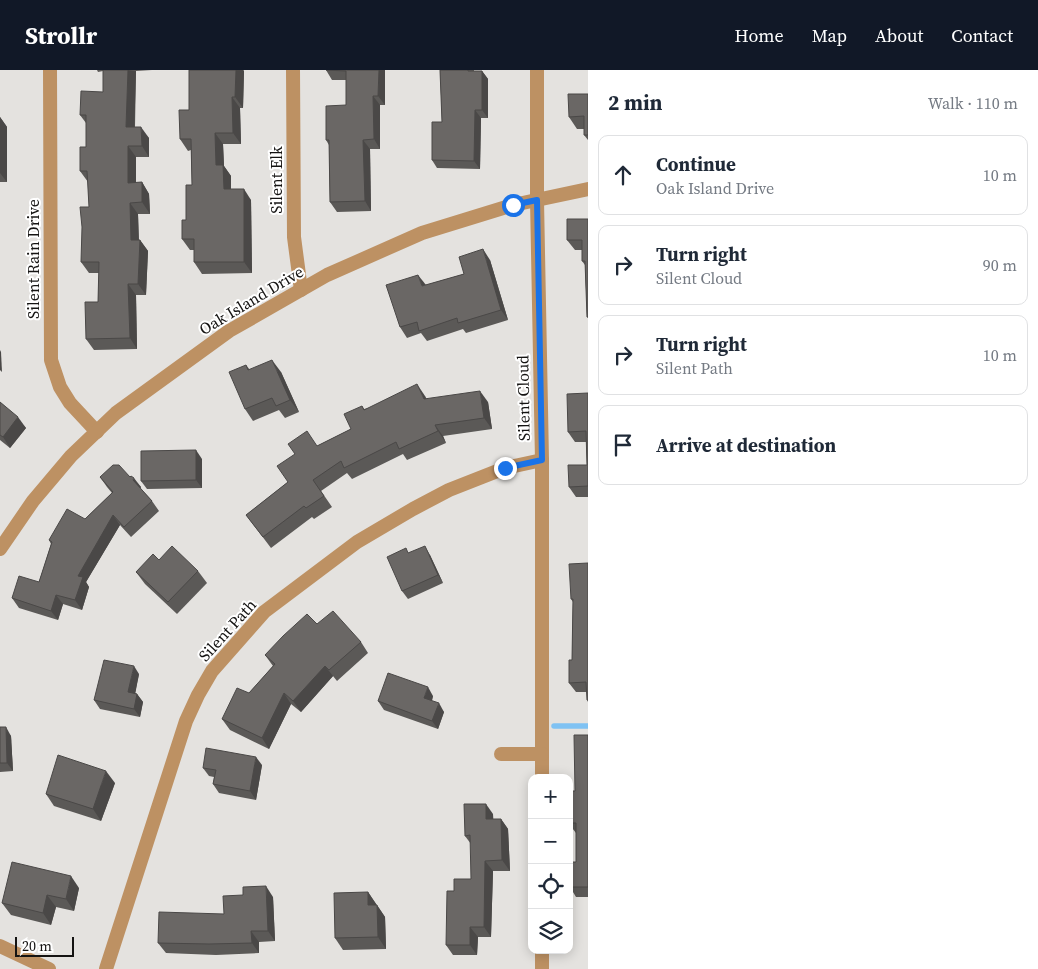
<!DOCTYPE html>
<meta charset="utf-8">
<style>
body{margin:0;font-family:"Source Serif 4",serif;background:#f2f2f3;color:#1f2937}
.controls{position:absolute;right:15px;bottom:15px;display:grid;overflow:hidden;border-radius:10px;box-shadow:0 2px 12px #0003}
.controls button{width:45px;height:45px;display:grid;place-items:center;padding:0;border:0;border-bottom:1px solid #e0e1e3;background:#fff;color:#1f2937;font:25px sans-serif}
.scale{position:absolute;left:15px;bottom:12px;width:59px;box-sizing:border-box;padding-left:5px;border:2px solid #141312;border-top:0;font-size:14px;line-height:18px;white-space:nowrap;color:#141312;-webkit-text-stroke:4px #fff;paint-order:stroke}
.stop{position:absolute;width:15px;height:15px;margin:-11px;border:4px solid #1a73e8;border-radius:50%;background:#fff}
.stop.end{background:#1a73e8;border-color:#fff;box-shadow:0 1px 5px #0008}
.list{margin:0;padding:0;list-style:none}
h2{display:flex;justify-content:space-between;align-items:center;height:65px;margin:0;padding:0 20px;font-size:21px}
h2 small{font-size:16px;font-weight:400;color:#747a83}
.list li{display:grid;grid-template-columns:32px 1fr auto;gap:15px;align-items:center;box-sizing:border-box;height:80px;margin:0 10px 10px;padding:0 10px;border:1px solid #e0e1e3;border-radius:10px}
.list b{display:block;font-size:19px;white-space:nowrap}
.list p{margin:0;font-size:16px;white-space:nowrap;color:#747a83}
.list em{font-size:16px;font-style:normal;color:#747a83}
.icon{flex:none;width:28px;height:28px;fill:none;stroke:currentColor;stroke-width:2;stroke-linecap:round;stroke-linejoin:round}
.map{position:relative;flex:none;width:588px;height:899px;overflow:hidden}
header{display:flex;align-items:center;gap:30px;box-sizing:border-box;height:70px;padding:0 25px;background:#111827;color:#fff}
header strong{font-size:24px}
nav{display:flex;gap:28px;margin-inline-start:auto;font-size:18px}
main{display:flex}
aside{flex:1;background:#fff}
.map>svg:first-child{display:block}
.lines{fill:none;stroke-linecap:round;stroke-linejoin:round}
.stream{stroke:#7fc2f3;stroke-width:5.5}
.minor{stroke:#bd9163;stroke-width:14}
.tertiary{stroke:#bd9163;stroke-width:14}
.wall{fill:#5b5957}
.shaded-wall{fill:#4a4847}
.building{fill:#6a6765;stroke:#4a4847}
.route{stroke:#1a73e8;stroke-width:6}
.labels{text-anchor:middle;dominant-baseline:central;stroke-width:4;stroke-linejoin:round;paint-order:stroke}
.street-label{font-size:16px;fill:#141312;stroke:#fff}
</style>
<header>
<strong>Strollr</strong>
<nav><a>Home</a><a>Map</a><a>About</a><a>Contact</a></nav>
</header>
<main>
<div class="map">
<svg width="588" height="899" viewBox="0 0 588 899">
<rect width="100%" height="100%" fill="#e4e2df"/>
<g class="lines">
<path class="stream" d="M 554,656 L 588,656"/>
<g class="minor">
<path d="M 50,0 L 51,290 L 60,317 L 70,333 L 97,362"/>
<path d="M 293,0 L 294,167 L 301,220"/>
<path d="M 537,0 L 537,130 L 542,390 L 542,708"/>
<path d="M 501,684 L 542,684"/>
<path d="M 542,880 L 542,899"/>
<path d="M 106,899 L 186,651 L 198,625 L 212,601 L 264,542 L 357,472 L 413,439 L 449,420 L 505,398 L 542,390"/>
</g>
<g class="tertiary">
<path d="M 0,479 L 33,431 L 71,386 L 116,343 L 229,261 L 327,205 L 422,163 L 513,135 L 588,119"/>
<path d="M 0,876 L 49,899"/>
</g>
</g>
<g class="wall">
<path d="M 97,0 L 152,0 L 136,1 L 135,57 L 149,68 L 149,87 L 136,87 L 136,113 L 142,112 L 149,124 L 150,144 L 138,144 L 139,170 L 140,170 L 148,181 L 146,225 L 136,225 L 137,279 L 94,280 L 86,269 L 98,232 L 99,203 L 89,203 L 81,192 L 89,137 L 88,112 L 80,101 L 86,77 L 86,53 L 80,45 L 103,22 L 103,1 L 98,2 Z"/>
<path d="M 189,0 L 243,0 L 244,1 L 243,38 L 240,38 L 241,74 L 223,74 L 224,96 L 231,106 L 231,119 L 251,130 L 252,203 L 202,204 L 194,192 L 194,180 L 190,180 L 182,169 L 186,150 L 192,115 L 191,80 L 188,81 L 180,69 L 189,40 Z"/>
<path d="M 326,0 L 385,0 L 385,35 L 380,35 L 380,79 L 370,79 L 371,141 L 337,142 L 330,132 L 329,75 L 326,70 L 346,35 L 346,10 L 332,10 Z"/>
<path d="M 440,0 L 474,0 L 474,1 L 482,1 L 488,9 L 488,48 L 481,48 L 480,99 L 437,98 L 432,90 L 442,52 Z"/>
<path d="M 588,24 L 588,70 L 584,65 L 584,59 L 577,59 L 569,47 Z"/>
<path d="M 0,47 L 7,57 L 7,112 L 0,112 Z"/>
<path d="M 588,149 L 588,248 L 587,247 L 585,195 L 582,191 L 582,180 L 575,180 L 567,170 Z"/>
<path d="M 490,190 L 508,250 L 466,263 L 463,259 L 427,271 L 421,263 L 407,268 L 400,257 L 426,215 L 464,204 Z"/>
<path d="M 246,295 L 250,300 L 281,302 L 299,342 L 285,348 L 279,340 L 253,351 L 245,339 Z"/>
<path d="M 588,323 L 588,427 L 576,427 L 569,417 L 587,395 L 586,372 L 575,372 L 568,362 Z"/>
<path d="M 425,326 L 426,329 L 488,332 L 492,359 L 443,366 L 446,373 L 407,390 L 403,384 L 352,409 L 347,403 L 321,421 L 332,437 L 314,449 L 312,447 L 271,478 L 246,445 L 288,412 L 317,376 L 351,359 L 362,336 L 364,339 Z"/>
<path d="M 0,332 L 26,358 L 10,378 L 0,370 Z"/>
<path d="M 202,389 L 202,418 L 147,419 L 141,411 Z"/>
<path d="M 100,407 L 130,407 L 141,417 L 140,418 L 152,431 L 159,441 L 131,467 L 120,455 L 86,512 L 89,517 L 82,540 L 63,534 L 58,550 L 19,538 L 12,528 L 39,512 L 51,474 L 49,470 L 85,449 L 112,423 L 107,417 Z"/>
<path d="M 409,483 L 430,485 L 443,513 L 408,529 L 402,521 Z"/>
<path d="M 159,490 L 198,501 L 207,513 L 177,544 L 145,514 L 136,502 Z"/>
<path d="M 588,493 L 588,632 L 587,630 L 587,622 L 576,622 L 569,613 L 572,590 L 573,532 L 571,529 Z"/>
<path d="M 317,554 L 361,572 L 368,583 L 337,611 L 333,606 L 301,642 L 291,634 L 269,679 L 230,660 L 222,649 L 249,623 L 273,596 L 265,585 Z"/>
<path d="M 139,604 L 135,623 L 137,624 L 143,632 L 140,647 L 100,639 L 94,630 Z"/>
<path d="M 433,626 L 432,631 L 444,642 L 438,659 L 384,640 L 378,631 Z"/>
<path d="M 0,657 L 11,666 L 13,701 L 0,702 Z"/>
<path d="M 588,665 L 588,827 L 576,827 L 570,817 L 576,792 L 576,763 L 569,754 L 569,741 L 575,721 Z"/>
<path d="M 262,695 L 256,730 L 219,723 L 213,714 L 214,707 L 209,706 L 203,698 Z"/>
<path d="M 115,713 L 101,751 L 54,736 L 46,724 Z"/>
<path d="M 493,744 L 493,749 L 501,749 L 508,759 L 510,801 L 493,801 L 491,867 L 478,867 L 477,885 L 453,885 L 446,875 L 454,821 L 471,809 L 471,774 L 465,766 Z"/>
<path d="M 79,818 L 74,841 L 56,837 L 51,855 L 11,845 L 2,833 Z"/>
<path d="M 368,822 L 385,847 L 386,879 L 343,880 L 335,868 Z"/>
<path d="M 273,827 L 275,871 L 259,872 L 259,883 L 216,885 L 166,883 L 158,873 L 224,844 Z"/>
</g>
<g class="shaded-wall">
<path d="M 128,0 L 136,1 L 134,69 L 126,57 Z"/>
<path d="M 236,0 L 243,0 L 244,1 L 243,38 L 235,27 Z"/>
<path d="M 379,0 L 385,0 L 385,35 L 378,26 Z"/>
<path d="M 482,1 L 488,9 L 488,48 L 482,40 Z"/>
<path d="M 373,26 L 380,35 L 380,79 L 374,69 Z"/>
<path d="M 232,27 L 240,38 L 241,74 L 233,63 Z"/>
<path d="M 475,40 L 481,48 L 480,99 L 474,91 Z"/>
<path d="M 0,47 L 7,57 L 7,112 L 0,103 Z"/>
<path d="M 141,57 L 149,68 L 149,87 L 142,76 Z"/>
<path d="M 215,63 L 223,74 L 224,96 L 231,106 L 231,131 L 224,119 L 216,95 Z"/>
<path d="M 363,70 L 370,79 L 371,141 L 365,131 Z"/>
<path d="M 128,76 L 136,87 L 136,124 L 128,113 Z"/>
<path d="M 142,112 L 149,124 L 150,144 L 142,132 Z"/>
<path d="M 244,119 L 251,130 L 252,203 L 244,192 Z"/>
<path d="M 130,133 L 138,144 L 139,181 L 131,170 Z"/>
<path d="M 140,170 L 148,181 L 146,225 L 138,214 Z"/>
<path d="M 483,179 L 490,190 L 508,250 L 501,240 Z"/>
<path d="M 418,205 L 426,215 L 422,216 Z"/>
<path d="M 128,214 L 136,225 L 137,279 L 130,268 Z"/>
<path d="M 0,280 L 1,282 L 2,302 L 0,300 Z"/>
<path d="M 272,290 L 281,302 L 299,342 L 290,330 Z"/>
<path d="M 417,314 L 425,326 L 432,340 L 424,329 Z"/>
<path d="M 480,321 L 488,332 L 492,359 L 484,348 Z"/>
<path d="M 18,347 L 26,358 L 10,378 L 3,367 Z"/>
<path d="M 435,355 L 443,366 L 446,373 L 438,361 Z"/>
<path d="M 196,380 L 202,389 L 202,418 L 196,410 Z"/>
<path d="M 134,408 L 141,417 L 140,420 L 133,410 Z"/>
<path d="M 113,445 L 120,455 L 86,512 L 89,517 L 82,540 L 75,530 L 78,506 Z"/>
<path d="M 425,476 L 430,485 L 443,513 L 438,505 Z"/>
<path d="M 56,525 L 63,534 L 58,550 L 51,541 Z"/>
<path d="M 134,596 L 139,604 L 134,630 L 128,622 Z"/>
<path d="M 325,596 L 333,606 L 301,642 L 293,631 Z"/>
<path d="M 428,617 L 433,626 L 430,636 L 424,628 Z"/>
<path d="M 284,623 L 291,634 L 269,679 L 262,668 Z"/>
<path d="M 137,624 L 143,632 L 140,647 L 134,639 Z"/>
<path d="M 439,633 L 444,642 L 438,659 L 432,651 Z"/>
<path d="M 6,657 L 11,666 L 13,701 L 7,693 Z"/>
<path d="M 256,687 L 262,695 L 256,730 L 250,721 Z"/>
<path d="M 106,701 L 115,713 L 101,751 L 93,739 Z"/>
<path d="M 486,734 L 493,744 L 494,759 L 486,749 Z"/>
<path d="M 501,749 L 508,759 L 510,801 L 502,790 Z"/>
<path d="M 485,791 L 493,801 L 491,867 L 484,857 Z"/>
<path d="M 71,806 L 79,818 L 74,841 L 66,829 Z"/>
<path d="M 266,816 L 273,827 L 275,871 L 268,861 Z"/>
<path d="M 368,822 L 376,834 L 376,847 L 368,835 Z"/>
<path d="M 47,825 L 56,837 L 51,855 L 43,843 Z"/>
<path d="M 377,835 L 385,847 L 386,879 L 378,867 Z"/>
<path d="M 470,857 L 478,867 L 477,885 L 470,875 Z"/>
<path d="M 251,861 L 259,872 L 259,883 L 252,873 Z"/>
</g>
<g class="building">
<path d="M 103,0 L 128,0 L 126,57 L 141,57 L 142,76 L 128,76 L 128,113 L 142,112 L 142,132 L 130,133 L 131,170 L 140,170 L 138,214 L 128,214 L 130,268 L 86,269 L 85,232 L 98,232 L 99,192 L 81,192 L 82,157 L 80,137 L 89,137 L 87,101 L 80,101 L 80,77 L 86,77 L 86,45 L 80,45 L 81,21 L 103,22 Z"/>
<path d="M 189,0 L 236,0 L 235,27 L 232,27 L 233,63 L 215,63 L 216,95 L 223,95 L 224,119 L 244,119 L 244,192 L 194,192 L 194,169 L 182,169 L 182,150 L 186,150 L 186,115 L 192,115 L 191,69 L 180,69 L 179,40 L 189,40 Z"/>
<path d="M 326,0 L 379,0 L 378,26 L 373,26 L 374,69 L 363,70 L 365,131 L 330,132 L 329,70 L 326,70 L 326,36 L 346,35 L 346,1 Z"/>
<path d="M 440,0 L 468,0 L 468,1 L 482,1 L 482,40 L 475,40 L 474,91 L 432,90 L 432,52 L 442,52 Z"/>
<path d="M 568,24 L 588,24 L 588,65 L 584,65 L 584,46 L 569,47 Z"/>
<path d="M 567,149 L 588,149 L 588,247 L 587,247 L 585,191 L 582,191 L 582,170 L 567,170 Z"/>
<path d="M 483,179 L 501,240 L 458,253 L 457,248 L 419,261 L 417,252 L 400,257 L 386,215 L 418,205 L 422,216 L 464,204 L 459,187 Z"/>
<path d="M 272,290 L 290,330 L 276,336 L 272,328 L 245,339 L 229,302 L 246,295 L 248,300 Z"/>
<path d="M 417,314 L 424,329 L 480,321 L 484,348 L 435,355 L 438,361 L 399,379 L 396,372 L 344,398 L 341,391 L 313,410 L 324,426 L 306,438 L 304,436 L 263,467 L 246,445 L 288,412 L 277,396 L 295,384 L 288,374 L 307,361 L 317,376 L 351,359 L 344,344 L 362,336 L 364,340 Z"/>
<path d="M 588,323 L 588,416 L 569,417 L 568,395 L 587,395 L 586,361 L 568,362 L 567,324 Z"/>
<path d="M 0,332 L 18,347 L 3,367 L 0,365 Z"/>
<path d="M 196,380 L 196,410 L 141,411 L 141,381 Z"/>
<path d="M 113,395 L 119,395 L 130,407 L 131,406 L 134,408 L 133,410 L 152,431 L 124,457 L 113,445 L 78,506 L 83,507 L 75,530 L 56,525 L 51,541 L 12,528 L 19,506 L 39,512 L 52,472 L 49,470 L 67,439 L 85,449 L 113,422 L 100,407 Z"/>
<path d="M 172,476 L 198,501 L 168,532 L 136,502 L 153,484 L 159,490 Z"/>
<path d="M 425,476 L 438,505 L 402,521 L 387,487 L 406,478 L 408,483 Z"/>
<path d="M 588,493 L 588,630 L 587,630 L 586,612 L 569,613 L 569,590 L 572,590 L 573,529 L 571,529 L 569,494 Z"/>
<path d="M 333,541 L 361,572 L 329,600 L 325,596 L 293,631 L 284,623 L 262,668 L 222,649 L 237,618 L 249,623 L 275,594 L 265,585 L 283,566 L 307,544 L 317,554 Z"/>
<path d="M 104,590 L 134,596 L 128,622 L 137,624 L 134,639 L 94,630 Z"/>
<path d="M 388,603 L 428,617 L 424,628 L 439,633 L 432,651 L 378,631 Z"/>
<path d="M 0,657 L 6,657 L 7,693 L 0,693 Z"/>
<path d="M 574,665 L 588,665 L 588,817 L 570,817 L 569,792 L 576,792 L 576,753 L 569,753 L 570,721 L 575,721 Z"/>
<path d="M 206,678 L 256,687 L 250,721 L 213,714 L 216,700 L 203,698 Z"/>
<path d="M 58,685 L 106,701 L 93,739 L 46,724 Z"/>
<path d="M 464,734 L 486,734 L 486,749 L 501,749 L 502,790 L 485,791 L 484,857 L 470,857 L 470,875 L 446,875 L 447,821 L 454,821 L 454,809 L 471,809 L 470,765 L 465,766 Z"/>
<path d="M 12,792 L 71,806 L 66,829 L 47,825 L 43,843 L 2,833 Z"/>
<path d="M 266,816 L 268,861 L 251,861 L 252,873 L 209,874 L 158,873 L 159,842 L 224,844 L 223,826 L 243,825 L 243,817 Z"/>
<path d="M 368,822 L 368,835 L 377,835 L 378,867 L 335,868 L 334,823 Z"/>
</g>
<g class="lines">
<path class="route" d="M 505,398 L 542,390 L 537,130 L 513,135"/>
</g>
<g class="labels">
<g class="street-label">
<text transform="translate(276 110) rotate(-90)">Silent Elk</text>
<text transform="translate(33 189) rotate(-90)">Silent Rain Drive</text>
<text transform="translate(251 230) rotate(-31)">Oak Island Drive</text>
<text transform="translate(523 328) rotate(-91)">Silent Cloud</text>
<text transform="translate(227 560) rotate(-48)">Silent Path</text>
</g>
</g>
</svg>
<div class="controls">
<button>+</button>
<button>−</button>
<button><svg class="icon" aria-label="locate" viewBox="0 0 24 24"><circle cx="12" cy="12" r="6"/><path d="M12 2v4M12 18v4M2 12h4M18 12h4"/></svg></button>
<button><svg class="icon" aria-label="layers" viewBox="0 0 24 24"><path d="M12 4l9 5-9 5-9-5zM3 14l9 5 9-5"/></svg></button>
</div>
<div class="scale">20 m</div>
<div class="stop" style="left:513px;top:135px"></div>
<div class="stop end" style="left:505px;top:398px"></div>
</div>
<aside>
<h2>2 min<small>Walk · 110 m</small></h2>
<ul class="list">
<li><svg class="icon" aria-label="ahead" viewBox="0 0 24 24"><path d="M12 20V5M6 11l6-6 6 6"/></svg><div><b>Continue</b><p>Oak Island Drive</p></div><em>10 m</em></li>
<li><svg class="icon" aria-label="right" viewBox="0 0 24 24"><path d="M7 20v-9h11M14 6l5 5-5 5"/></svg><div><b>Turn right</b><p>Silent Cloud</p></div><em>90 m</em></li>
<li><svg class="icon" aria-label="right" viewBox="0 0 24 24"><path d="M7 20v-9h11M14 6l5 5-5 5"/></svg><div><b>Turn right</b><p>Silent Path</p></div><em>10 m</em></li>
<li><svg class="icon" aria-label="arrive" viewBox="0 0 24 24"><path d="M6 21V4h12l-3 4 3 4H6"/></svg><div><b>Arrive at destination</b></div></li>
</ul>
</aside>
</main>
